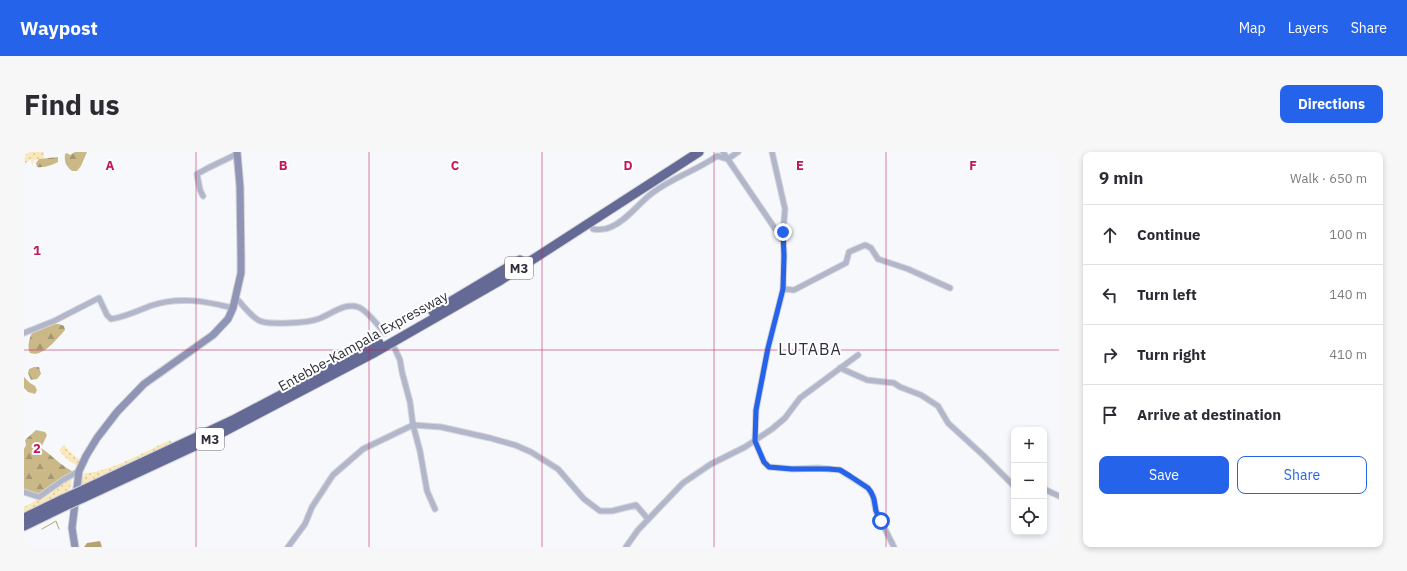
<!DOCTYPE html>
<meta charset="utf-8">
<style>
body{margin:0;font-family:"IBM Plex Sans",sans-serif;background:#f7f7f7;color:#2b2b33}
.controls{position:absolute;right:12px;bottom:12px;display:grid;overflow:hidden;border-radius:8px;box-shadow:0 2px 6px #0003}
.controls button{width:36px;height:36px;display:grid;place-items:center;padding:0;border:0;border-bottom:1px solid #e1e1e2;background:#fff;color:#2b2b33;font:20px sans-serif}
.stop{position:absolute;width:12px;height:12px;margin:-9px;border:3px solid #2563eb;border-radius:50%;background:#fff}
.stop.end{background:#2563eb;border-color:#fff;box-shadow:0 1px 4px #0008}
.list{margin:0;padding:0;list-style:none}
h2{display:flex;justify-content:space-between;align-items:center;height:52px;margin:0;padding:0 16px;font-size:17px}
h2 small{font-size:13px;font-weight:400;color:#7c7c81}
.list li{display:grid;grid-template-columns:26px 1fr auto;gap:12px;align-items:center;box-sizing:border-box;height:60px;padding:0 16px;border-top:1px solid #e1e1e2}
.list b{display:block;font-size:15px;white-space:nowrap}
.list em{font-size:13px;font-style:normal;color:#7c7c81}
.actions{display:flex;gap:8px;padding:12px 16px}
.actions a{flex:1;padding:9px 0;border:1px solid #2563eb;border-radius:8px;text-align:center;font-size:14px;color:#2563eb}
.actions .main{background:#2563eb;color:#fff}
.icon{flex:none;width:22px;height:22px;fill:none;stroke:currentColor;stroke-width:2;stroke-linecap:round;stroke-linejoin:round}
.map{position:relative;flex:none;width:1035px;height:395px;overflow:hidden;border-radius:8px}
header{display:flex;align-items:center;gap:24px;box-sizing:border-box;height:56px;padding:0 20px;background:#2563eb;color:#fff}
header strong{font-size:19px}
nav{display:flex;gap:22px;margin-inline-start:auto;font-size:14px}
.intro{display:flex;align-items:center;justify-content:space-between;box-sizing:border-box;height:96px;padding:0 24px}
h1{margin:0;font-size:28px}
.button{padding:10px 18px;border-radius:8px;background:#2563eb;color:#fff;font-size:14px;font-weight:700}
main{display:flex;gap:24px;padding:0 24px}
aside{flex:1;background:#fff;border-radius:8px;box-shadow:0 2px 6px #0003}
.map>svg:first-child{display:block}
.grass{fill:url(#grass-dots)}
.forest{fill:url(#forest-firs)}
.water{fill:#b5a372}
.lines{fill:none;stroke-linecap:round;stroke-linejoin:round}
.stream{stroke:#b5a372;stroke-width:1}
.street-casing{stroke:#d3d4d9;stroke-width:7}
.secondary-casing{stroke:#d3d4d9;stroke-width:9}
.highway-casing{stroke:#d3d4d9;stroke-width:11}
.street{stroke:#b2b6cb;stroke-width:5}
.secondary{stroke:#9095b5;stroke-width:7}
.highway{stroke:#646995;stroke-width:9}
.highway-bridge-casing{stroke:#d3d4d9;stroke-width:11;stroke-linecap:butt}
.highway-bridge{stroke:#646995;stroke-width:9}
.route{stroke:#2563eb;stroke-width:5}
.grid{fill:none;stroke:#c2185b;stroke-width:1;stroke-opacity:0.55}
.labels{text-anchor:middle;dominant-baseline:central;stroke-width:4;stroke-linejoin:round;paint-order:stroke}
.shield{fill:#fff;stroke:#6c6d73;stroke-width:1}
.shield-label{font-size:13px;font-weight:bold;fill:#2d2e37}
.street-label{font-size:14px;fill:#2d2e37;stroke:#fff}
.quarter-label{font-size:16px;letter-spacing:1px;fill:#2d2e37;stroke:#fff}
.grid-label{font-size:13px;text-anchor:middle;font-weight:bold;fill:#c2185b;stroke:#fff;stroke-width:4;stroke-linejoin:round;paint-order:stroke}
</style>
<header>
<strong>Waypost</strong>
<nav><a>Map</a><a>Layers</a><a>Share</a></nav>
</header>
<div class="intro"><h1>Find us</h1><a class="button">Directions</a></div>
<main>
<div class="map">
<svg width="1035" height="395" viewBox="0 0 1035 395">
<defs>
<pattern id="grass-dots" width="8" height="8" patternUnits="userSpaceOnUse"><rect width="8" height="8" fill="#f9e8b9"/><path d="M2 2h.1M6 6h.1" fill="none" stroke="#d6c7a0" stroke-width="1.8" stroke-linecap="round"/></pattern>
<pattern id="forest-firs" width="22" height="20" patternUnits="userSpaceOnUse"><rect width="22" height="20" fill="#cab987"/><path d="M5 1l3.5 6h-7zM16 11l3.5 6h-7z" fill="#a4976f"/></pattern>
</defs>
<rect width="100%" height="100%" fill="#f7f8fc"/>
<g class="grass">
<path d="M 0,0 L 20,0 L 20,5 L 19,7 L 10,8 L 8,13 L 7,7 L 2,11 L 1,14 Z"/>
<path d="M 146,288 L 149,292 L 58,336 L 58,326 L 61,321 C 84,321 124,298 146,288 Z"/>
<path d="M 40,293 L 46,300 L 57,309 L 54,314 C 46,310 40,305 35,298 Z"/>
<path d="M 48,326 L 45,342 L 0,363 L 0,355 L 22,343 L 40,330 Z"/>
</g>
<g class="forest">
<path d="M 51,0 L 63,0 L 57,14 L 53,19 L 48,19 C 42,14 40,10 41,2 L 43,1 L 46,3 Z"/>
<path d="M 34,5 L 34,10 C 28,13 21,16 13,15 L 12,11 L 15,7 Z"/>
<path d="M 27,172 L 35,172 L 40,174 L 41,178 C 33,187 18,206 6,201 C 3,195 5,187 8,181 Z"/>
<path d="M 10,215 L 15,215 L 17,222 L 13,227 L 7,228 L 4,221 L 5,217 Z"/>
<path d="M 0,225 L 6,231 L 11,234 L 13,238 L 11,242 L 4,240 L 0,236 Z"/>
<path d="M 12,278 L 21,280 L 23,283 L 17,296 C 29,304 37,314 50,320 L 14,344 L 0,338 L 0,297 L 2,293 L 1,288 Z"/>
</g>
<path class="water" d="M 76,389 L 78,395 L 60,395 L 63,391 Z"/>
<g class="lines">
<path class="stream" d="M 18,377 L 32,369 L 35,377"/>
<defs>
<g id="street">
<path d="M 699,0 L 758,87"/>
<path d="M 748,0 L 761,57 L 759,80 L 760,104 L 759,137 L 744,196 L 732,258 L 731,289 L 740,310 L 745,315 L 768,317 L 794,316 L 816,318 L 844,336 L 849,344 L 852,359 L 870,395"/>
<path d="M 179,44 L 176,38 L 173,22 L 184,16 L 213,2"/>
<path d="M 569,77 C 575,78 581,78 587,75 C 603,68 613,53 627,42 C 647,26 672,19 693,4 L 704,7 L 714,0"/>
<path d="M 759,137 L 770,138 L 822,111 L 825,100 L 841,93 L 847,96 L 854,107 L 884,117 L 926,136"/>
<path d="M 212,146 C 219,153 227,165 236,169 C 245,173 284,171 294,167 C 306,163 321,150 334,155 C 343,158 354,174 361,181"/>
<path d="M 0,181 L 30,169 L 75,146 L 83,163 L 87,167 C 101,165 113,159 126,154 C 154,144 181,149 209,156"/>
<path d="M 371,197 L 376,208 L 378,220 L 386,250 L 389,273 L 396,299 L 403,339 L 411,357"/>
<path d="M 816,216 L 843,228 L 870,231 L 876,235 L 897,243 L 914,254 L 924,271 L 960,304 L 990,334"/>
<path d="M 1020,337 L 1035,344"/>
<path d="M 0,340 L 15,345 L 39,328 L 55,319"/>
<path d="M 264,395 L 281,372 L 288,355 L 309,323 L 339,297 L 389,273 L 417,275 L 466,286 L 491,293 L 507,300 L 534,317 L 560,347 L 576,359 L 588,359 L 612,353 L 624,367"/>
<path d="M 602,395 L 614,378 L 659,331 L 687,312 L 721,295 L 748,277 L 761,266 L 776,246 L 834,203"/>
</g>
<path id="secondary" d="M 51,395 L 48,376 L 55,319 L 62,304 L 73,286 L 93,260 L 120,232 L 189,183 L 204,167 L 209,156 L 217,121 L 217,106 L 216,35 L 213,0"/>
<g id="highway">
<path d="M 409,160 L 496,108"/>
<path d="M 59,338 L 211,267 L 355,191"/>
<path d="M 59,346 L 184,288 L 348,202 L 477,128 L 675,0"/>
<path d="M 0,366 L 39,347"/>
<path d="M 0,374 L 41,354"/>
</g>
</defs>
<use href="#street" class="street-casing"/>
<use href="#secondary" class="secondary-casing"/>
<use href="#highway" class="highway-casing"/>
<use href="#street" class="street"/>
<use href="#secondary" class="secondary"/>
<use href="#highway" class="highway"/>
<defs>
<g id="highway-bridge">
<path d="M 39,347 L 59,338"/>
<path d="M 41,354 L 59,346"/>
</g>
</defs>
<use href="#highway-bridge" class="highway-bridge-casing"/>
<use href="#highway-bridge" class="highway-bridge"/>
</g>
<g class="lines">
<path class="route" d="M 759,80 L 760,104 L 759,137 L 744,196 L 732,258 L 731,289 L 740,310 L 745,315 L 768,317 L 805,317 L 816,318 L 826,324 L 844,336 L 847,340 L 850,347 L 852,359 L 857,369"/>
</g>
<path class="grid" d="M 172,0 L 172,395M 345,0 L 345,395M 518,0 L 518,395M 690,0 L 690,395M 862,0 L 862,395M 0,198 L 1035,198"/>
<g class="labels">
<g class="shield">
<rect x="481" y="105" width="28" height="22" rx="3"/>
<rect x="172" y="276" width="28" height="22" rx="3"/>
</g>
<g class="shield-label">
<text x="495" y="116">M3</text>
<text x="186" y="287">M3</text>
</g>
<g class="street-label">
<text transform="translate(339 189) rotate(-29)">Entebbe-Kampala Expressway</text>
</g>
<g class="quarter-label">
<text x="786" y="197">LUTABA</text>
</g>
</g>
<g class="grid-label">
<text x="86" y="18">A</text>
<text x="259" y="18">B</text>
<text x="431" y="18">C</text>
<text x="604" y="18">D</text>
<text x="776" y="18">E</text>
<text x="949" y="18">F</text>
<text x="13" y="103">1</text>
<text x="13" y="301">2</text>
</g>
</svg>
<div class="controls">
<button>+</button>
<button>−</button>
<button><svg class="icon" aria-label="locate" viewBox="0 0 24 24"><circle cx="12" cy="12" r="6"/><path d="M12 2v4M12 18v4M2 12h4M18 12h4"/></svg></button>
</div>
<div class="stop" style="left:857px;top:369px"></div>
<div class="stop end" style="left:759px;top:80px"></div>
</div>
<aside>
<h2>9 min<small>Walk · 650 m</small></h2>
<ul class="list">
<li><svg class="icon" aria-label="ahead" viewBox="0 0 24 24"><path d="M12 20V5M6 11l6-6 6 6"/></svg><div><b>Continue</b></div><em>100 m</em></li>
<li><svg class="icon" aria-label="left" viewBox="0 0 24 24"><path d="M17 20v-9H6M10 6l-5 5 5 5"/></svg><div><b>Turn left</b></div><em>140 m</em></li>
<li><svg class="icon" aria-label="right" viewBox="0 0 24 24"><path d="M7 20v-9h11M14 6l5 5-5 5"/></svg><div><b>Turn right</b></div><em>410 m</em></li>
<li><svg class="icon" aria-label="arrive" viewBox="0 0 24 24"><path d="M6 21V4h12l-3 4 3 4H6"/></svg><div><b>Arrive at destination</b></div></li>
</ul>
<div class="actions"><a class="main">Save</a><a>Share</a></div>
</aside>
</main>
